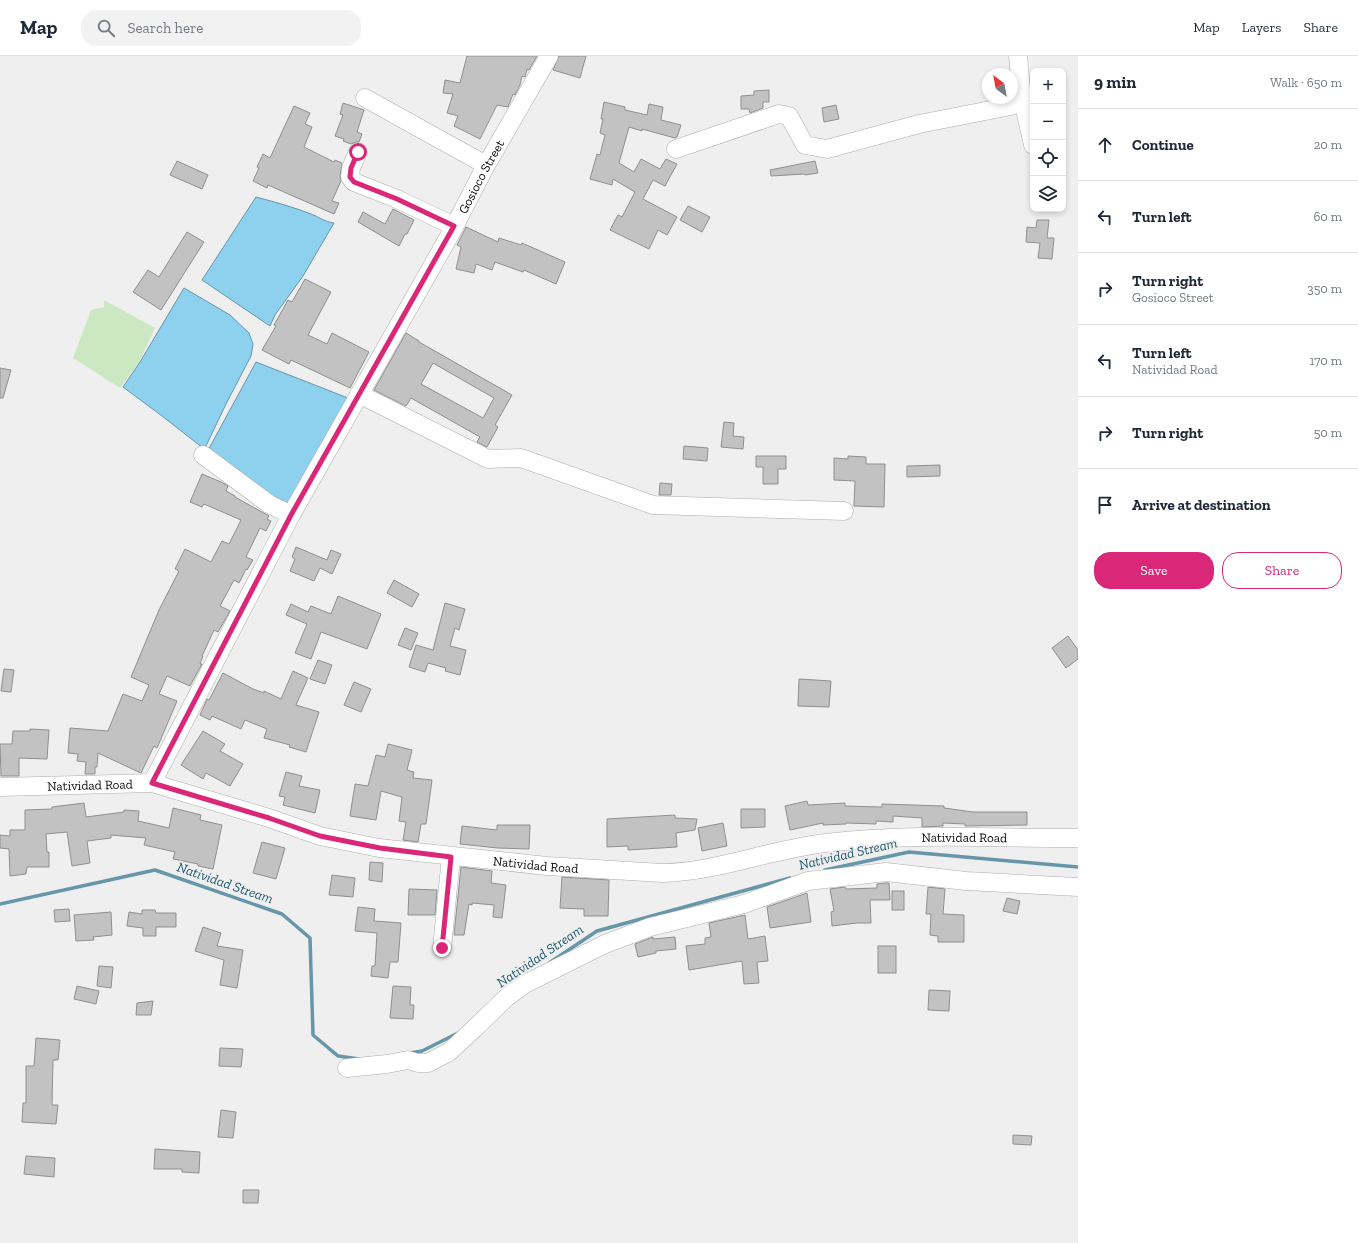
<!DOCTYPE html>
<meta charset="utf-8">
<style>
body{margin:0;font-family:"Zilla Slab",serif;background:#f2f2f3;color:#1f2937}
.controls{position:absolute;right:12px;top:12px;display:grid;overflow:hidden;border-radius:8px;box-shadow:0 2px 6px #0003}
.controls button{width:36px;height:36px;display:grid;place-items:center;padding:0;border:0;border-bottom:1px solid #e0e1e3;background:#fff;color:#1f2937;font:20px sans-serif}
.compass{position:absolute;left:982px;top:12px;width:36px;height:36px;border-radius:50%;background:#fff;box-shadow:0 2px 6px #0003;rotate:328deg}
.stop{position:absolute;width:12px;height:12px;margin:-9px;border:3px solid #db2777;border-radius:50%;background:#fff}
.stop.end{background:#db2777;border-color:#fff;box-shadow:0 1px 4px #0008}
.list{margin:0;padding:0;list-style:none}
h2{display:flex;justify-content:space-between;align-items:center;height:52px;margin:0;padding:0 16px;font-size:17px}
h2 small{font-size:13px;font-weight:400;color:#747a83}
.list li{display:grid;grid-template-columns:26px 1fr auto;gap:12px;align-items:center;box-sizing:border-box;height:72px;padding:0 16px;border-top:1px solid #e0e1e3}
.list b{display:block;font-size:15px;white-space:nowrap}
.list p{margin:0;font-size:13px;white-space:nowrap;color:#747a83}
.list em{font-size:13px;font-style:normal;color:#747a83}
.actions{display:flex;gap:8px;padding:12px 16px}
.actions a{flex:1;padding:9px 0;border:1px solid #db2777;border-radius:16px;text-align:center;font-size:14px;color:#db2777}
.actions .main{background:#db2777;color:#fff}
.icon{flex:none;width:22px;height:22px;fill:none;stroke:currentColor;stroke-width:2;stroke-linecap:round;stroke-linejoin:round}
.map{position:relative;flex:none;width:1078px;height:1187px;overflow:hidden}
header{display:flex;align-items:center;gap:24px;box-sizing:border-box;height:56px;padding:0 20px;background:#fff;border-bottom:1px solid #e0e1e3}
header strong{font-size:19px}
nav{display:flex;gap:22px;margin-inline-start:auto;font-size:14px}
.search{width:280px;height:36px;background:#f2f2f3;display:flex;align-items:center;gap:10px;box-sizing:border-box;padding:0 14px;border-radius:16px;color:#747a83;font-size:15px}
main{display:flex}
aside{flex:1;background:#fff}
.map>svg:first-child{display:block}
.green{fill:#cce8c2}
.water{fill:#8dd1ee;stroke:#6696aa}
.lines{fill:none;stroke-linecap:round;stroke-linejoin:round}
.stream{stroke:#6696aa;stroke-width:3.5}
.building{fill:#c2c2c3;stroke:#8f8f90;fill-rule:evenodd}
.minor-casing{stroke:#adadae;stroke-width:19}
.minor{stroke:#fff;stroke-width:18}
.route{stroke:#db2777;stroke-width:5}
.labels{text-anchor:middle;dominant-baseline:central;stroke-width:4;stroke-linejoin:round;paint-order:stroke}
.street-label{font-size:13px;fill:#0c0c0c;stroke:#efeff0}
.water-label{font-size:14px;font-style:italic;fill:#235a6e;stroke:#efeff0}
</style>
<header>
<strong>Map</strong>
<div class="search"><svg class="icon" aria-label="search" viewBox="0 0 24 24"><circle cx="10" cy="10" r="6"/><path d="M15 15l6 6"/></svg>Search here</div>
<nav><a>Map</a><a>Layers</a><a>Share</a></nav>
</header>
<main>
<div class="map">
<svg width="1078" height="1187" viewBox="0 0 1078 1187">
<rect width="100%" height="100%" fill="#efeff0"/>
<path class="green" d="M 104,244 L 155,272 L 139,306 L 120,332 L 73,302 L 91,254 L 104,251 Z"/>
<g class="water">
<path d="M 256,141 C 275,146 293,151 311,158 C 319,161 325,166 334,167 L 303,220 L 275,259 L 270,270 L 202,224 Z"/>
<path d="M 184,232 L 230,259 L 249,277 L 253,288 L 251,300 L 226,348 L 206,390 L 203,392 L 162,360 L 123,331 L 140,306 Z"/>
<path d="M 256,306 L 353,344 L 287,454 L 206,398 Z"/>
</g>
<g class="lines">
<g class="stream">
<path d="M 825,814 L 909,796 L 1078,811"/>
<path d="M 0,848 L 155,814 L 282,858 L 310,882 L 313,979 L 338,1000 L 359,1003"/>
<path d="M 549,907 L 597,875 L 790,822"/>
<path d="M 410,997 L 422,995 L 458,977"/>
</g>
</g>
<g class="building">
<path d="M 467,0 L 537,0 L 529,14 L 527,13 L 525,21 L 522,20 L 520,29 L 515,39 L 513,38 L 508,51 L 497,49 L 480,83 L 454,70 L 458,60 L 447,57 L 453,38 L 443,37 L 445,24 L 460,27 Z"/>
<path d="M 559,0 L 586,0 L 580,22 L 553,14 Z"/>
<path d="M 769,34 L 769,46 L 763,46 L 763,52 L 750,57 L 749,53 L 741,53 L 741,40 L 754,39 L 754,35 Z"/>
<path d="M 604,46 L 625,51 L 625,54 L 647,59 L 649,48 L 663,51 L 661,64 L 681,69 L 677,81 L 675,82 L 642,73 L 642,75 L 629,71 L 619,107 L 634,116 L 641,103 L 660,113 L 666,103 L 677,108 L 665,130 L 653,124 L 643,143 L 677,161 L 667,179 L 658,174 L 649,193 L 610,174 L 618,159 L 622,161 L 635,136 L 613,123 L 612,129 L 590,123 L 597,98 L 600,99 L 605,79 L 600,77 L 603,63 L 601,63 Z"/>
<path d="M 343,47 L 364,54 L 357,76 L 362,78 L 359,86 L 356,86 L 351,88 L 343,85 L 344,83 L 335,80 L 343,59 L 340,58 Z"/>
<path d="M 836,49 L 839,63 L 824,66 L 822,52 Z"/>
<path d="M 294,50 L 310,57 L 305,68 L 312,71 L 304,91 L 334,106 L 335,104 L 342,107 L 340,120 L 341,125 L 332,145 L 339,147 L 334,158 L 268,129 L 267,132 L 253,125 L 259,112 L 257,111 L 263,98 L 270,102 Z"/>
<path d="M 177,105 L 208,119 L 202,133 L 170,119 Z"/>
<path d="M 815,105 L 818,117 L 805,119 L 804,118 L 771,120 L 770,114 Z"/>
<path d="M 688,150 L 710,161 L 702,176 L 680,164 Z"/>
<path d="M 393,153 L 414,164 L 407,178 L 405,178 L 399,190 L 358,166 L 363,156 L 385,168 Z"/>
<path d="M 1037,164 L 1049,164 L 1047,182 L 1054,182 L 1052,203 L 1038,202 L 1040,187 L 1026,186 L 1027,171 L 1036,172 Z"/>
<path d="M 466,171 L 498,186 L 499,182 L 521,189 L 522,187 L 565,206 L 556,228 L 524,214 L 523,216 L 495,206 L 492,214 L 476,208 L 474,217 L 456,213 L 461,191 L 457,189 Z"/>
<path d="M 187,176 L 204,186 L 161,254 L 133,236 L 148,214 L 159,221 Z"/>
<path d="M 305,223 L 331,236 L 308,279 L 327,288 L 332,277 L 369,296 L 350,332 L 291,304 L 289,308 L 262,294 L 276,270 L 274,269 L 288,244 L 292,246 Z"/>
<path d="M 406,277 L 419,285 L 419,286 L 512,339 L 495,369 L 498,371 L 487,391 L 477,386 L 480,381 L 411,342 L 406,350 L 374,334 ZM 433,307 L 494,342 L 483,362 L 421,328 Z"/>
<path d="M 0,312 L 11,314 L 3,342 L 0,342 Z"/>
<path d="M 724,366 L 734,367 L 733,380 L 744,381 L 743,393 L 721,391 Z"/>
<path d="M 684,390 L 708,392 L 707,405 L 683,403 Z"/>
<path d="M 756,400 L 786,400 L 786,413 L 778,413 L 778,428 L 763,428 L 763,411 L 756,411 Z"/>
<path d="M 848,400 L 866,401 L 866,408 L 885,408 L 884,451 L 854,450 L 855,425 L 834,424 L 834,402 L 848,403 Z"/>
<path d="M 940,409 L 940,420 L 907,421 L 907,410 Z"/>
<path d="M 202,418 L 221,426 L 228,430 L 226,435 L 235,440 L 235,441 L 269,460 L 267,463 L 271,465 L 266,475 L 260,472 L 246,501 L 253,504 L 247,514 L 246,513 L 239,527 L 234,524 L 220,550 L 230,555 L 218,576 L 214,574 L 202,600 L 203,600 L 200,608 L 202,608 L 190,630 L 167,620 L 159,638 L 177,645 L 157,692 L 154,690 L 141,717 L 98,697 L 97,711 L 95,711 L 95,718 L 85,718 L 86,706 L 77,705 L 78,698 L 68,697 L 70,672 L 108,675 L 123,638 L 142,645 L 149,629 L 131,621 L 159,554 L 179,515 L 175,513 L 185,493 L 211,506 L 222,485 L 229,488 L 241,464 L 204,448 L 202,451 L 190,446 Z"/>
<path d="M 660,427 L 672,428 L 671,439 L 659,439 Z"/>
<path d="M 296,491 L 327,504 L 331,494 L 341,498 L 332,518 L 320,512 L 314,525 L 290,515 L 295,503 L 292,501 Z"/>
<path d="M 394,524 L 419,538 L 412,551 L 387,537 Z"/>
<path d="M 338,540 L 381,558 L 367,593 L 321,576 L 311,603 L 295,597 L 307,568 L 286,559 L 291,548 L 308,556 L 311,550 L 331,558 Z"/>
<path d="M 445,547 L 465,553 L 459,574 L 455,572 L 450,590 L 466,594 L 460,619 L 445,615 L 446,612 L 428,607 L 425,616 L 409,611 L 416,589 L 433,594 Z"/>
<path d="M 405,572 L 418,577 L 411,594 L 398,589 Z"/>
<path d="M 1068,580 L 1078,594 L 1078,603 L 1066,612 L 1052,592 Z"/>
<path d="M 318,604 L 332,609 L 325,628 L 310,623 Z"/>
<path d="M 4,613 L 14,614 L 11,636 L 1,635 Z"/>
<path d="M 293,615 L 308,622 L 296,649 L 319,656 L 306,696 L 289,691 L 290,689 L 264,682 L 267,673 L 245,664 L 241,673 L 212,660 L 210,664 L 200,659 L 207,643 L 209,644 L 223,617 L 253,633 L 264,637 L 264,635 L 281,643 Z"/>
<path d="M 799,623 L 831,625 L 829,651 L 798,650 Z"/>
<path d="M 354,626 L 371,633 L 361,656 L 344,649 Z"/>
<path d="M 30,673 L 49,674 L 47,703 L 19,702 L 19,720 L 1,720 L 0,688 L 12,688 L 13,675 L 30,675 Z"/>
<path d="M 203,675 L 225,688 L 220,695 L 243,708 L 230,730 L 206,717 L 203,723 L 181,709 Z"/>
<path d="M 388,688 L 412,694 L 407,714 L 414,716 L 413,722 L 432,724 L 426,768 L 421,768 L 418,786 L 403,784 L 406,766 L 399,765 L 402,741 L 381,735 L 376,764 L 350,760 L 355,728 L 368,730 L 376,699 L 385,701 Z"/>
<path d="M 286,716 L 302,720 L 299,730 L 320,734 L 315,757 L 283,749 L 285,741 L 279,740 Z"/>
<path d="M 807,745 L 808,749 L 845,747 L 845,750 L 882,751 L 882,748 L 944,750 L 944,752 L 973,756 L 1027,756 L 1027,769 L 965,770 L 965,768 L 943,767 L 943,770 L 922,771 L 922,762 L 893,760 L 893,766 L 876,765 L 876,768 L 846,767 L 846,768 L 823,769 L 823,767 L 790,774 L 785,750 Z"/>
<path d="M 84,747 L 86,761 L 124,756 L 124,754 L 139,755 L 138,765 L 169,772 L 173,752 L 201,759 L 200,764 L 222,769 L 213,813 L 198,810 L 198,808 L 173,803 L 175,796 L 144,789 L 146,782 L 111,779 L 111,782 L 87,785 L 90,807 L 72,810 L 67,776 L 46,778 L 47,796 L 49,796 L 49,811 L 27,811 L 26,818 L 10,820 L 9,793 L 0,792 L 0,779 L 10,780 L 10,774 L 25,774 L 25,754 L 52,753 L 52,751 Z"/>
<path d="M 741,753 L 765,753 L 765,771 L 741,772 Z"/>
<path d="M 675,759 L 675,762 L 697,763 L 695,774 L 676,777 L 677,791 L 628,794 L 628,790 L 607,791 L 607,763 Z"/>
<path d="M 723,767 L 727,790 L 702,795 L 698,772 Z"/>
<path d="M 497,769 L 530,769 L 529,793 L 498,792 L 460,788 L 462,770 L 497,774 Z"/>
<path d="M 262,786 L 285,792 L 276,823 L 253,817 Z"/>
<path d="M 370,806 L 383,807 L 382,826 L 369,824 Z"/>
<path d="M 461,811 L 492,815 L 491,827 L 506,829 L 502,862 L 493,861 L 494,849 L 472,847 L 472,849 L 469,848 L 464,879 L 454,879 Z"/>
<path d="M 332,819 L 355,822 L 353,841 L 329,839 Z"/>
<path d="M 562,821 L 609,824 L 608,860 L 584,860 L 584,853 L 560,852 Z"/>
<path d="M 886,827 L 889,827 L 890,844 L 870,844 L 871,867 L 857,867 L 832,870 L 831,856 L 834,855 L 830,833 L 845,831 L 846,833 L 877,832 L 877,828 Z"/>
<path d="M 928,831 L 945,833 L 943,858 L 964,859 L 964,886 L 938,886 L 938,880 L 930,879 L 931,858 L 926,858 Z"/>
<path d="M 409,833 L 437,834 L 435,859 L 408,859 Z"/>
<rect x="892" y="835" width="12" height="19"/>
<path d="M 807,837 L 811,866 L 770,872 L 767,851 Z"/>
<path d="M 1007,842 L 1020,845 L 1017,858 L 1003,855 Z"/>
<path d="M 358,851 L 375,853 L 374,865 L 401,867 L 398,906 L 390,906 L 388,922 L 371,920 L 372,910 L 375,910 L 377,877 L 355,875 Z"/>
<path d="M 69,853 L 70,865 L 55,866 L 54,854 Z"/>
<path d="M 142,854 L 155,854 L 156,857 L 176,857 L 176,871 L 156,871 L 156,880 L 143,880 L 143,872 L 127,870 L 129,856 L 142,858 Z"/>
<path d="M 111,856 L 112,879 L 93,881 L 94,884 L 76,885 L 74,859 Z"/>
<path d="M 745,859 L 748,883 L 765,880 L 768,905 L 757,906 L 759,927 L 744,928 L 742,905 L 689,914 L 686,890 L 705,888 L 705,882 L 711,881 L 709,867 Z"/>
<path d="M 203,871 L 221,877 L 217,890 L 243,894 L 237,932 L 220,929 L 224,904 L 195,895 Z"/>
<path d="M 653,881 L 653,883 L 675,881 L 676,893 L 656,895 L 656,897 L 638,901 L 635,888 Z"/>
<rect x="878" y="890" width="18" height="27"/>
<path d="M 99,910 L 113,911 L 111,932 L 97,930 Z"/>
<path d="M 77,930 L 99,935 L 96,948 L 74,943 Z"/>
<path d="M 393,930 L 411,931 L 410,949 L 414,949 L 413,963 L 390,962 Z"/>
<path d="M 929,934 L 950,935 L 949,955 L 928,954 Z"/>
<path d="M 153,945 L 151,959 L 136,959 L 137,947 Z"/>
<path d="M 36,982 L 60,984 L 58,1004 L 53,1004 L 52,1049 L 58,1049 L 56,1068 L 22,1066 L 23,1047 L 26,1047 L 26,1010 L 34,1010 Z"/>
<path d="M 220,992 L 243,993 L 241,1011 L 219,1010 Z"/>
<path d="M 221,1054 L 236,1056 L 233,1082 L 218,1081 Z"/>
<path d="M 1013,1079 L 1032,1080 L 1031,1089 L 1013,1088 Z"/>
<path d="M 155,1093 L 200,1096 L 199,1117 L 182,1116 L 182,1113 L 154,1113 Z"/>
<path d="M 26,1100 L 55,1102 L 54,1121 L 24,1118 Z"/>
<path d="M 243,1134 L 259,1134 L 258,1147 L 243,1147 Z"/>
</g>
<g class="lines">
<defs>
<g id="minor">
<path d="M 1018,0 L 1021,33 L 1023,45"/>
<path d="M 365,42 L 486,109"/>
<path d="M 676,93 L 779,58 L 789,60 L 805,89 L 827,93 L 919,68 L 1011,50 L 1023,45 L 1033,89"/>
<path d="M 358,96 L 351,112 L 350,121 L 354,126 L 397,143 L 454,170"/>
<path d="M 359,338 L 488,403 L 521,402 L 653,449 L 844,455"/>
<path d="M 203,399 L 269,448 L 291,459"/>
<path id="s1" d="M 152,727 L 291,459 L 451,177 L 484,113 L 549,0"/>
<path id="s2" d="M 0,731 L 152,727 L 269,762 L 320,780 L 379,792 L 547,810 L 662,817 C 718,816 771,793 826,787 C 909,777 995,782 1078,782"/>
<path d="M 442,892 L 451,801"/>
<path d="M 347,1012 L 387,1008 L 408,1004 L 418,1007 L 428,1007 L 449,996 L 474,973 L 507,941 L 525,928 L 605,888 L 650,871 L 744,848 L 808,825 L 886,816 L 966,825 L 1078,831"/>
</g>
</defs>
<use href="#minor" class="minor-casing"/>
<use href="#minor" class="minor"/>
</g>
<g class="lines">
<path class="route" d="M 358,96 L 351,112 L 350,121 L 354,126 L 397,143 L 454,170 L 291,459 L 152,727 L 269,762 L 320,780 L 380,792 L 451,801 L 442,892"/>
</g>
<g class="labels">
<g class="street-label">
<text stroke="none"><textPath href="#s1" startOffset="690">Gosioco Street</textPath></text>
<text stroke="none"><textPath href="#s2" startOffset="90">Natividad Road</textPath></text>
<text stroke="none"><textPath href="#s2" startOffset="978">Natividad Road</textPath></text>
<text stroke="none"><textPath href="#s2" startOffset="546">Natividad Road</textPath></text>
</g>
<g class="water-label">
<text transform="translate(848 798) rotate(-13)">Natividad Stream</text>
<text transform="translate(225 827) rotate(19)">Natividad Stream</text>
<text transform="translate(540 900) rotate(-34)">Natividad Stream</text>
</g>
</g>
</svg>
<div class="controls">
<button>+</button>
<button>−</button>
<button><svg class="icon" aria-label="locate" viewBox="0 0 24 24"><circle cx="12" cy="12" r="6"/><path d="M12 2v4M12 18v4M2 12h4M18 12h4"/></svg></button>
<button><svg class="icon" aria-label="layers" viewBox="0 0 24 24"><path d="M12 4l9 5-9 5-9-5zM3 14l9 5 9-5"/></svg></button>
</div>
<svg class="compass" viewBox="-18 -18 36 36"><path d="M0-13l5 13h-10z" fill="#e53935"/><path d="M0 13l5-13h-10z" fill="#747a83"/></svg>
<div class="stop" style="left:358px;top:96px"></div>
<div class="stop end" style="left:442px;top:892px"></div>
</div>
<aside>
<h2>9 min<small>Walk · 650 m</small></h2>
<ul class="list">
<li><svg class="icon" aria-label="ahead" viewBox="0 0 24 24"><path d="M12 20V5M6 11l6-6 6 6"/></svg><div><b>Continue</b></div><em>20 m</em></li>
<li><svg class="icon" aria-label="left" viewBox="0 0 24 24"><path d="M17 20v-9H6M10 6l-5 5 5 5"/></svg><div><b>Turn left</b></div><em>60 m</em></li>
<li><svg class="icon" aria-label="right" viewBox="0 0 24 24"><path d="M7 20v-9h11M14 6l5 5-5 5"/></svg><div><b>Turn right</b><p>Gosioco Street</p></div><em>350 m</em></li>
<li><svg class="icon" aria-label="left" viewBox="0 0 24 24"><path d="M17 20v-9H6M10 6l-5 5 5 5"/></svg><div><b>Turn left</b><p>Natividad Road</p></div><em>170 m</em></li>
<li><svg class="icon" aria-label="right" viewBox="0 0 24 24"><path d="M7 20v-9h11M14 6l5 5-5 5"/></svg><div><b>Turn right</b></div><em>50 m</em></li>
<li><svg class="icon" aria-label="arrive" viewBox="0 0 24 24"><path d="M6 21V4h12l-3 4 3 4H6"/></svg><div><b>Arrive at destination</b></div></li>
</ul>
<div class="actions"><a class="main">Save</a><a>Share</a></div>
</aside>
</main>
